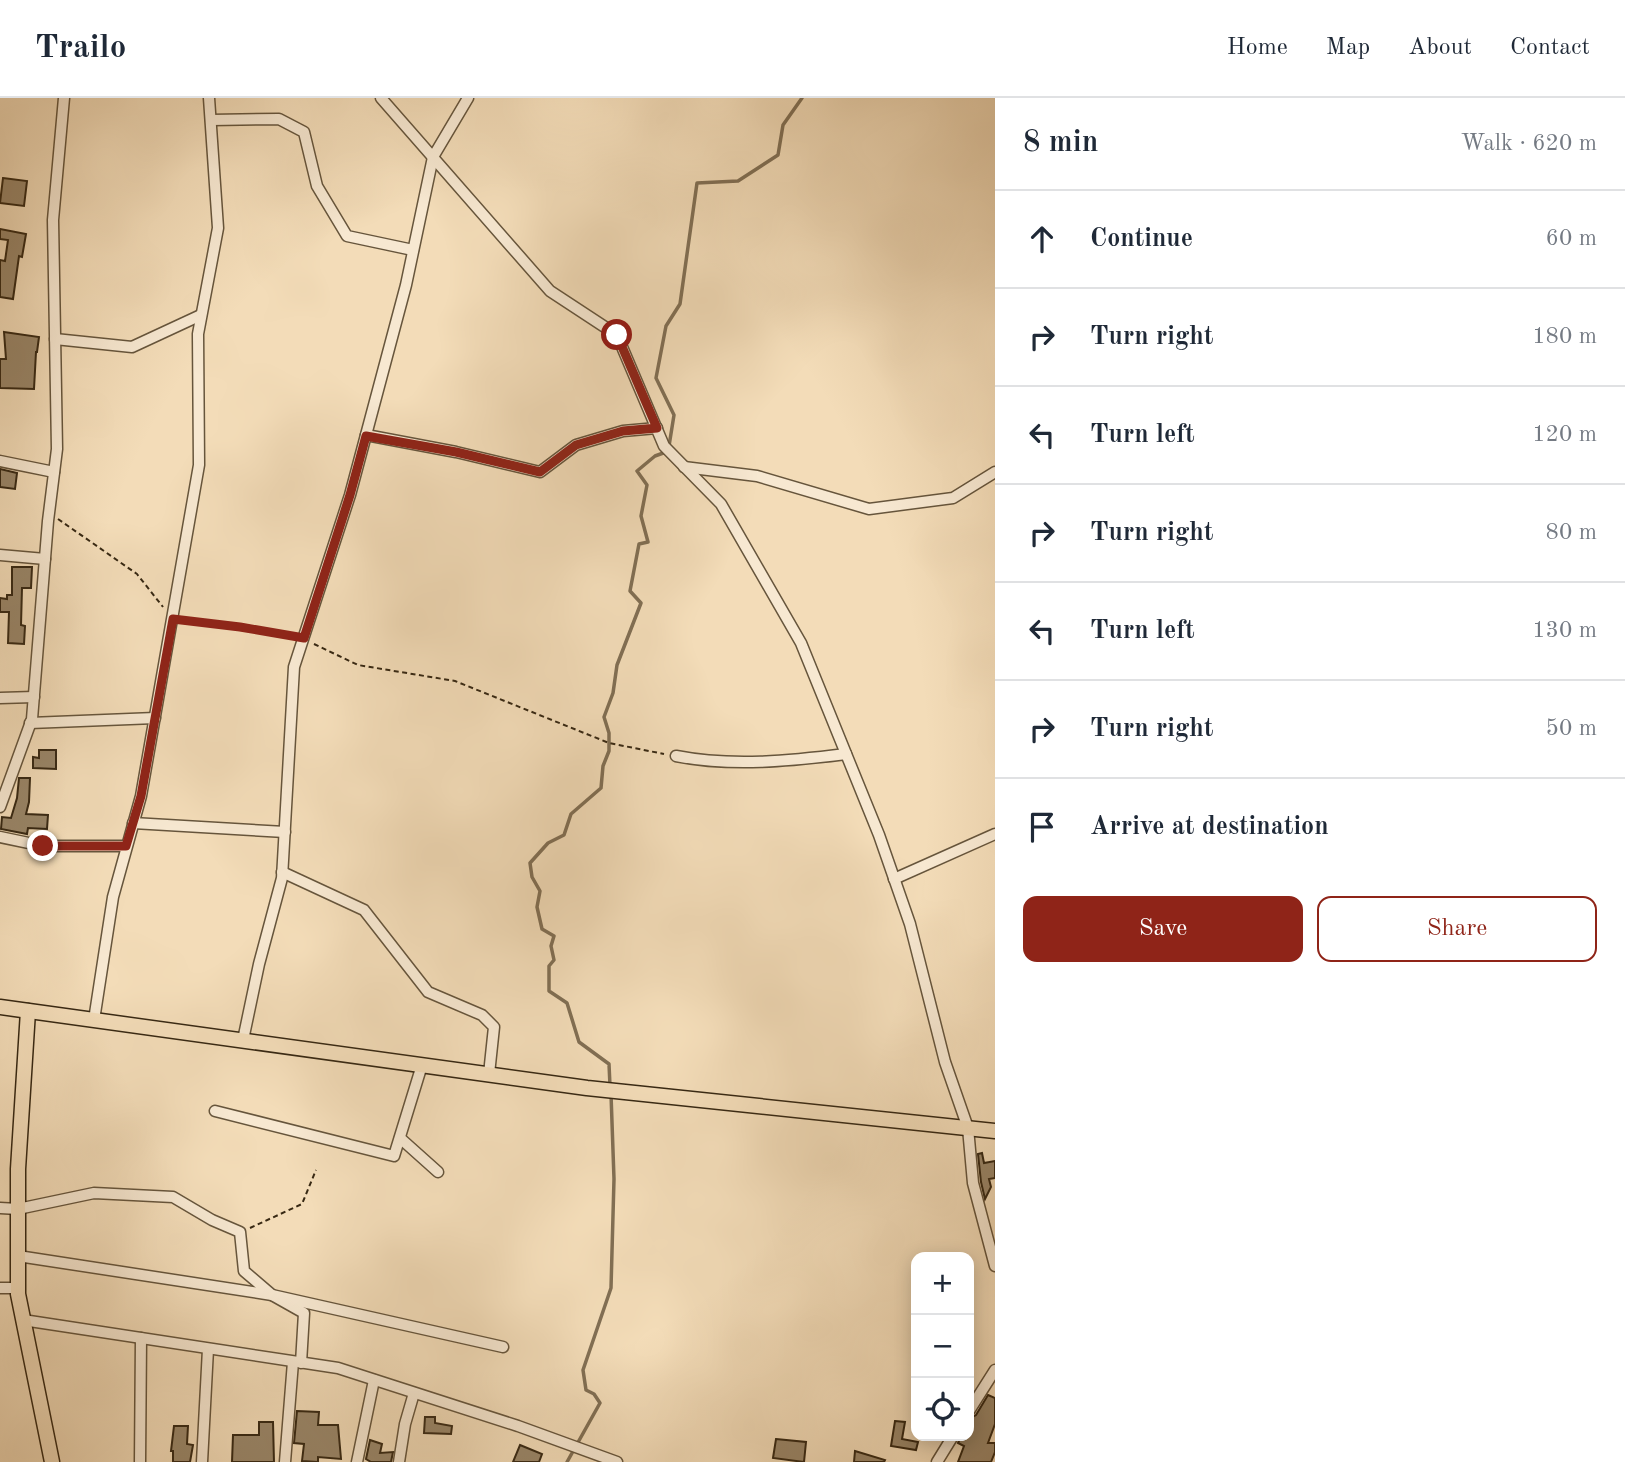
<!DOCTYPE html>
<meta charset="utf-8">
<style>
body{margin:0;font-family:"Old Standard TT",serif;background:#f6f6f7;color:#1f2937}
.controls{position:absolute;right:21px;bottom:21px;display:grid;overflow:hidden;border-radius:14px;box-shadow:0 4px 18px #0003}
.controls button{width:63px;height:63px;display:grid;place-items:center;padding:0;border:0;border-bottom:2px solid #e0e1e3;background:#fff;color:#1f2937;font:35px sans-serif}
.stop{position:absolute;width:21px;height:21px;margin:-16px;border:5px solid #8f2418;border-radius:50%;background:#fff}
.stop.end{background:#8f2418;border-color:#fff;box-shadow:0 2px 7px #0008}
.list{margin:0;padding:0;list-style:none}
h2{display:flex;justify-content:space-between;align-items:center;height:91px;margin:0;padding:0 28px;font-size:30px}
h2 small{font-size:23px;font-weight:400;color:#747a83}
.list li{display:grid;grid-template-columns:46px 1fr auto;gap:21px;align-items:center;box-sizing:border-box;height:98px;padding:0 28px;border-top:2px solid #e0e1e3}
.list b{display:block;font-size:26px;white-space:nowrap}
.list em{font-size:23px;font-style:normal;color:#747a83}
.actions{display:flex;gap:14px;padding:21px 28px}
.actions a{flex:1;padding:16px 0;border:2px solid #8f2418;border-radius:14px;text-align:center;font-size:24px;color:#8f2418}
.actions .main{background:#8f2418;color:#fff}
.icon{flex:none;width:38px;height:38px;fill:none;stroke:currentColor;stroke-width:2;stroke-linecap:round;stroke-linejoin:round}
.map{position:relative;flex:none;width:995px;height:1364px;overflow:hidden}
header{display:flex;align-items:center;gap:42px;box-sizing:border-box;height:98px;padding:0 35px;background:#fff;border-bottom:2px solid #e0e1e3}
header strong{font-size:33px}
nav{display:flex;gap:38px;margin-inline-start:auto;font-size:24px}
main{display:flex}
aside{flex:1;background:#fff}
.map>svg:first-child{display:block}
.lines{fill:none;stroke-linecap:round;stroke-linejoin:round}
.stream{stroke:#816f54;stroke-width:3.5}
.building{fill:#998669;stroke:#372813;stroke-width:2}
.minor-casing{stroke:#66553c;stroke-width:13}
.major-casing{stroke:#372813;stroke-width:17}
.path{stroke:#372813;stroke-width:2;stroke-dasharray:5 3.5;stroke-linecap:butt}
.minor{stroke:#f7e8d1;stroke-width:10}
.major{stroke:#f3dcb8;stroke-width:14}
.route{stroke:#8f2418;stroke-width:9}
</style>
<header>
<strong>Trailo</strong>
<nav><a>Home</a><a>Map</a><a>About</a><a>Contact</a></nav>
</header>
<main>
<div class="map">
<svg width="995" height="1364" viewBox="0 0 995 1364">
<rect width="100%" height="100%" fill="#f3dcb8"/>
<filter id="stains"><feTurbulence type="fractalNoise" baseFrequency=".00286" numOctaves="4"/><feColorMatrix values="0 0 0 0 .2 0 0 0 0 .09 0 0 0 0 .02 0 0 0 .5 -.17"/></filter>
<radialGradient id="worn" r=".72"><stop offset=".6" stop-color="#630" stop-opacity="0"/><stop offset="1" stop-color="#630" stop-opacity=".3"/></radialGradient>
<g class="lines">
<g class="stream">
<path d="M 669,348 L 674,317 L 656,280 L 666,228 L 680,206 L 697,85 L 738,83 L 778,57 L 783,27 L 802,0"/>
<path d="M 610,988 L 609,966 L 579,944 L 567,905 L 549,893 L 549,868 L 554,862 L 551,848 L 554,838 L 542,831 L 537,809 L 540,793 L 532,779 L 530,765 L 548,745 L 564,737 L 571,716 L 601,690 L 603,668 L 609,653 L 609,635 L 604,619 L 613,595 L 617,567 L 641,505 L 630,493 L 639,446 L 648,444 L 641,418 L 647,387 L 637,373 L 655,358 L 666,354"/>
<path d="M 567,1364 L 600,1305 L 594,1296 L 586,1292 L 583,1272 L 611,1190 L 614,1081 L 611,996"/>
</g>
</g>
<g class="building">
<path d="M 3,80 L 27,83 L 24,108 L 0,105 Z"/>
<path d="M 0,131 L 26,136 L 22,159 L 19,158 L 13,201 L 0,199 L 0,162 L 5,163 L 8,142 L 0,141 Z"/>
<path d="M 4,234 L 39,239 L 37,254 L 36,254 L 34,291 L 0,290 L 0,261 L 6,261 Z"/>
<path d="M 0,371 L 17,375 L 15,391 L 0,389 Z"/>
<path d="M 12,469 L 32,469 L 31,490 L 22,490 L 21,527 L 25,528 L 24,546 L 8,545 L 9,514 L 0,514 L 0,500 L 7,501 L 7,497 L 12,497 Z"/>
<path d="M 39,652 L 56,652 L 56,671 L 33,670 L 33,659 L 39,660 Z"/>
<path d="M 19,680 L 30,680 L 29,704 L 26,716 L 48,717 L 47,731 L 28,730 L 27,736 L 1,731 L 2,719 L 11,720 L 17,700 Z"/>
<path d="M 982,1055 L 984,1065 L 995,1063 L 995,1080 L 989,1081 L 991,1089 L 985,1101 L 981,1084 L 978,1056 Z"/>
<path d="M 988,1297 L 995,1300 L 995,1326 L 988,1345 L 995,1345 L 995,1354 L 991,1364 L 958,1364 L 964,1348 L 958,1345 L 961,1338 L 969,1338 L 969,1321 L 976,1317 Z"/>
<path d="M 297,1313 L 319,1314 L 318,1327 L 338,1327 L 341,1361 L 318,1359 L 318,1364 L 302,1363 L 304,1346 L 294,1345 Z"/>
<path d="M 425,1319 L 435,1319 L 435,1325 L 452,1328 L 451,1336 L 424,1335 Z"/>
<path d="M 895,1323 L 905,1324 L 902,1341 L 918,1344 L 916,1352 L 891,1348 Z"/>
<path d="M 259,1324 L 273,1324 L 274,1364 L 232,1364 L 233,1337 L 259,1337 Z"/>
<path d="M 174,1328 L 188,1328 L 187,1346 L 193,1347 L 190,1364 L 173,1364 L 173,1353 L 171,1353 Z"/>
<path d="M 776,1341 L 806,1344 L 804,1364 L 773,1360 Z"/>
<path d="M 370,1342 L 382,1346 L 380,1355 L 393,1354 L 391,1364 L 371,1364 L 366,1361 Z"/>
<path d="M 520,1347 L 542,1356 L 539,1364 L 513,1364 Z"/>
<path d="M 855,1353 L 885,1362 L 884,1364 L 854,1364 Z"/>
</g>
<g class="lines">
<defs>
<g id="minor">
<path d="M 381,0 L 550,193 L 617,237 L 664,348 L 721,406 L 801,545 L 879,737 L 910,826 L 945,964 L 968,1030 L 973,1085 L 995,1168"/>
<path d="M 211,22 L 279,21 L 304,34 L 317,88 L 347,138 L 413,152"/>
<path d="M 55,241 L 132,249 L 201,217"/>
<path d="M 366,337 L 456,354 L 540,374 L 576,347 L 623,333 L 657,330"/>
<path d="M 0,363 L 54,374"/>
<path d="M 684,369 L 757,378 L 869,411 L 953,400 L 995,374"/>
<path d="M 0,457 L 45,461"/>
<path d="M 0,600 L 34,599"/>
<path d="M 30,625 L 155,620"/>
<path d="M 676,658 C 732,669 790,663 846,656"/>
<path d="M 0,709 L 32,621 L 48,423 L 57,351 L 53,122 L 64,0"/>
<path d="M 133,725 L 285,734"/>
<path d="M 0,739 L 43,748 L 126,748"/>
<path d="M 282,774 L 364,812 L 428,894 L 482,917 L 494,929 L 489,976"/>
<path d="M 894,781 L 995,736"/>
<path d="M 94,922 L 113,799 L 141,698 L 199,367 L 198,236 L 218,130 L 209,0"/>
<path d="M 243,942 L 259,866 L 282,780 L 294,569 L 350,397 L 406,187 L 433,59 L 468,0"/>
<path d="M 215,1013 L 394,1058 L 422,967"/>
<path d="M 400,1040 L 438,1074"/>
<path d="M 0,1110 L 18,1111 L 94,1095 L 173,1099 L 212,1122 L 240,1134 L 244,1173 L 272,1197 L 304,1215 L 301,1265"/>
<path d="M 18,1158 L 272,1197 L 503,1249"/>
<path d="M 0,1190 L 18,1190"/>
<path d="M 23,1222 L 338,1270 L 518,1328 L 617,1364"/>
<path d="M 969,1313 L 995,1272"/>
<path d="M 140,1364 L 141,1240"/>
<path d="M 202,1364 L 208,1251"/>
<path d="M 285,1364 L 293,1264"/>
<path d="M 357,1364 L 374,1282"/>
<path d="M 399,1364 L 405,1326 L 414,1295"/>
<path d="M 937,1364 L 953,1338"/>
</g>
<g id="major">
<path d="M 0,909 L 587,990 L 995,1033"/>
<path d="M 28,913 L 18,1071 L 18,1196 L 52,1364"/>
</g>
</defs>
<use href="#minor" class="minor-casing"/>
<use href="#major" class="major-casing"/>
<g class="path">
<path d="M 58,421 L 137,476 L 163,509"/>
<path d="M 184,522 L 293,538"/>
<path d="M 314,546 L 358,567 L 455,583 L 609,645 L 664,656"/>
<path d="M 250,1130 L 302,1106 L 316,1072"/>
</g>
<use href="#minor" class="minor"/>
<use href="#major" class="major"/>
</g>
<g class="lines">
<path class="route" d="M 43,748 L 126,748 L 141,698 L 173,521 L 240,529 L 304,540 L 350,397 L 366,338 L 456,354 L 540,374 L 576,347 L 623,333 L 657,330 L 617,237"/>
</g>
<rect width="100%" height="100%" filter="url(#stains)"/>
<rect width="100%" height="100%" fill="url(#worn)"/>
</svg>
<div class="controls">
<button>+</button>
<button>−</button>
<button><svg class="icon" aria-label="locate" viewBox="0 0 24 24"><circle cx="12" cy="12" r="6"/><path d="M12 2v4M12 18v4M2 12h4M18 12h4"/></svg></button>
</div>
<div class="stop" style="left:617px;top:237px"></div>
<div class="stop end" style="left:43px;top:748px"></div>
</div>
<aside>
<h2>8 min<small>Walk · 620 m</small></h2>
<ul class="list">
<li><svg class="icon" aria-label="ahead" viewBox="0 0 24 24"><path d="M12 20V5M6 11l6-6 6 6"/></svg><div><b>Continue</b></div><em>60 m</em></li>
<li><svg class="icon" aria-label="right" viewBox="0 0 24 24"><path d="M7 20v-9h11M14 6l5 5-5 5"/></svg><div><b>Turn right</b></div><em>180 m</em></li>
<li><svg class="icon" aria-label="left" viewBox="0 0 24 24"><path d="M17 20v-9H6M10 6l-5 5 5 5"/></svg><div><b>Turn left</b></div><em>120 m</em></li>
<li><svg class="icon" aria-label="right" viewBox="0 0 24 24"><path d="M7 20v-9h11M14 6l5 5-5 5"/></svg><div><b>Turn right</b></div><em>80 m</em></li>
<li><svg class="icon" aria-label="left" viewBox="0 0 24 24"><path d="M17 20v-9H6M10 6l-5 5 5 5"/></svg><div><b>Turn left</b></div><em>130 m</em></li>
<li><svg class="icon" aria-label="right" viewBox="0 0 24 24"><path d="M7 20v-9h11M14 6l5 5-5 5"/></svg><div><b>Turn right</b></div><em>50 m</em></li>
<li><svg class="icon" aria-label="arrive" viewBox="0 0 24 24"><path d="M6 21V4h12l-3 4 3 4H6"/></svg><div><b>Arrive at destination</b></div></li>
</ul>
<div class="actions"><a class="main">Save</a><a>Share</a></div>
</aside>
</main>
